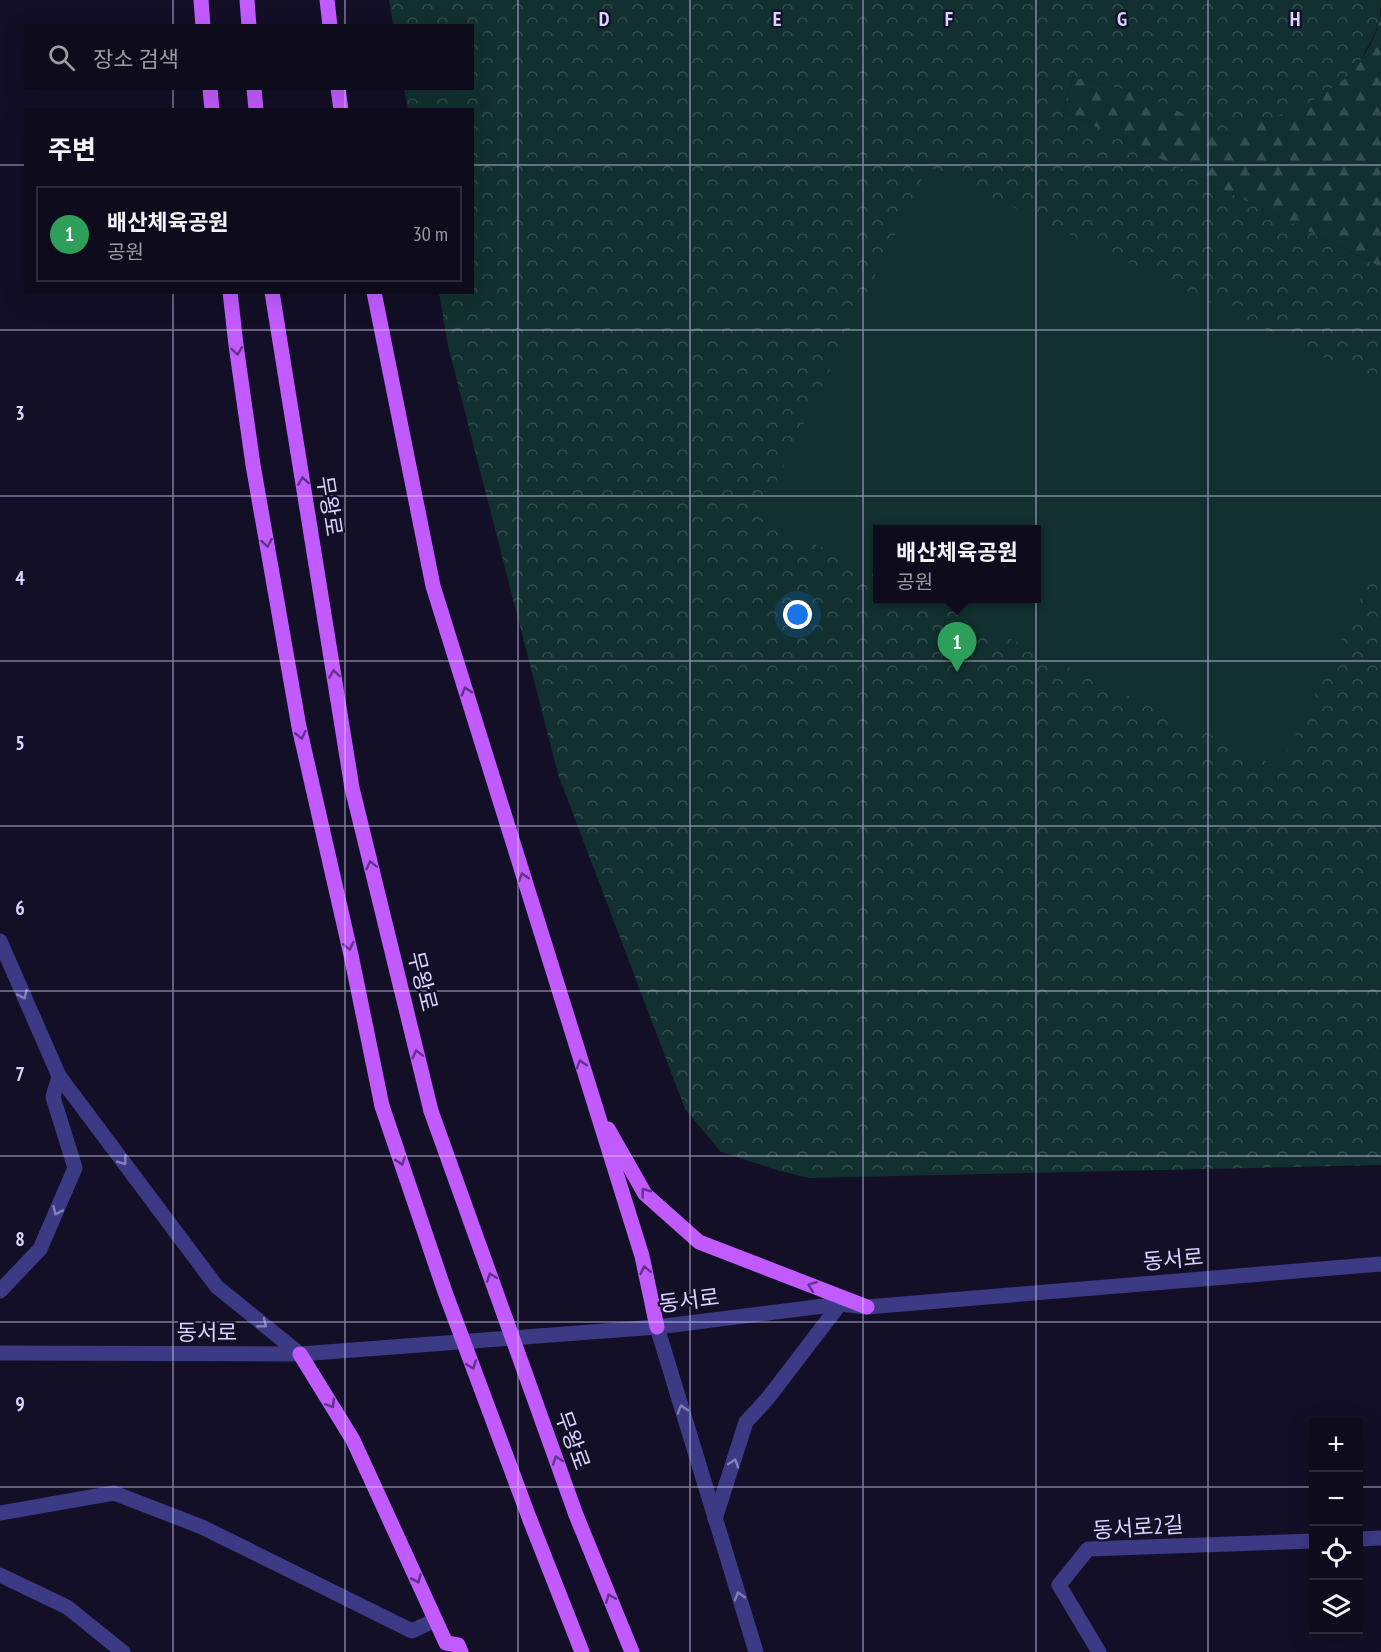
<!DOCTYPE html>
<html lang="ko">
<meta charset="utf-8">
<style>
body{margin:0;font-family:"PT Sans Narrow","Noto Sans KR",sans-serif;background:#171425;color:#f1f3f6}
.controls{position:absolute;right:18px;bottom:18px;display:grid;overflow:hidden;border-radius:0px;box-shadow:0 6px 24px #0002}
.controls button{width:54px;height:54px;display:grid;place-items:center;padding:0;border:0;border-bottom:2px solid #2e2b3b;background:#0e0b1c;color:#f1f3f6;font:30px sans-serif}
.you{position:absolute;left:798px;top:615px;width:21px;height:21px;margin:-15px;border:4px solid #fff;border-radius:50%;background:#1a73e8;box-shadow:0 0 0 9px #1a73e833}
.badge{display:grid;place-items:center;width:39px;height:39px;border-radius:50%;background:#00e5ff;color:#fff;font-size:20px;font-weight:700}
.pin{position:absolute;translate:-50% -50px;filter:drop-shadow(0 2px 3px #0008)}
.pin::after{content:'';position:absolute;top:32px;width:21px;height:18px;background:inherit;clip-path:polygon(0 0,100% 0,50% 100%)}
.popup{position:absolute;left:873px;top:525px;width:168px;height:78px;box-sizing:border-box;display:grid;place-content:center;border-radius:0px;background:#0e0b1c;filter:drop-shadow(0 2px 4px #0005);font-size:20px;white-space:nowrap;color:#9b9ba3}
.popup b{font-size:22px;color:#f1f3f6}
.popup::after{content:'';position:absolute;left:50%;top:100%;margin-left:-12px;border:12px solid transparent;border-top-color:#0e0b1c}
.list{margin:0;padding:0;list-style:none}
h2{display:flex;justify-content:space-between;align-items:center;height:78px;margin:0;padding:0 24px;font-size:26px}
h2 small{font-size:20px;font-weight:400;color:#9b9ba3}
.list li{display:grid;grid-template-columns:39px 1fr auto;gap:18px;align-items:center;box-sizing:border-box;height:96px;margin:0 12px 12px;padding:0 12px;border:2px solid #2e2b3b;border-radius:0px}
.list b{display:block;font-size:22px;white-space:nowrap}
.list p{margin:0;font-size:20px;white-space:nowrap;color:#9b9ba3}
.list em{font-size:20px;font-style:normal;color:#9b9ba3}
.icon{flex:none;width:33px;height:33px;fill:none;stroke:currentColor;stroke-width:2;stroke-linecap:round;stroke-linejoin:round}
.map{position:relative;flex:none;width:1381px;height:1652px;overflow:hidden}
.search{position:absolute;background:#0e0b1c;box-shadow:0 6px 24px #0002;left:24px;top:24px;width:450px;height:66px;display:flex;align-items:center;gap:15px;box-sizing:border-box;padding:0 21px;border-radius:0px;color:#9b9ba3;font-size:22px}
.panel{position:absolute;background:#0e0b1c;box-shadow:0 6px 24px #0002;left:24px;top:108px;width:450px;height:186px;border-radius:0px}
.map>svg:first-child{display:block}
.forest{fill:url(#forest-firs)}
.park{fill:url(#park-crowns);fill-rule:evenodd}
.pitch{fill:#12302f}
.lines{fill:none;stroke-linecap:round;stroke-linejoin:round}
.service{stroke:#3d3a85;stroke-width:15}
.minor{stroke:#3d3a85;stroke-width:15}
.tertiary{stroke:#3d3a85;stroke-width:15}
.primary{stroke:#c25bff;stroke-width:15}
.primary-bridge{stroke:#c25bff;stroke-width:15}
.oneway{stroke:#623188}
.oneway2{stroke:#837fbc}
.grid{fill:none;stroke:#d9d4ff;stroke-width:1.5;stroke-opacity:0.55}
.labels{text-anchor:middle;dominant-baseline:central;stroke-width:4.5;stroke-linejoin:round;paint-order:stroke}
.street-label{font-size:22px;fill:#d9d4ff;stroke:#130f26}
.grid-label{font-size:20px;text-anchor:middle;font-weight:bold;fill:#d9d4ff;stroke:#130f26;stroke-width:4.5;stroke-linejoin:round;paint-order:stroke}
</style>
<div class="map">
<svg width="1381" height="1652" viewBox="0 0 1381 1652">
<defs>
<pattern id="forest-firs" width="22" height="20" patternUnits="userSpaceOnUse" patternTransform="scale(1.5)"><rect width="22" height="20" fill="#12302f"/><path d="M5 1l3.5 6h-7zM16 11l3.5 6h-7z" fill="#344d4e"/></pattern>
<pattern id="park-crowns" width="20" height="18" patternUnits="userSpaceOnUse" patternTransform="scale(1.5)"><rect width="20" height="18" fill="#12302f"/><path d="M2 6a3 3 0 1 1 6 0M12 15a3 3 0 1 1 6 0" fill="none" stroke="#344d4e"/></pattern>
</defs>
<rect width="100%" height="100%" fill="#130f26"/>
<path class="forest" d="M 1381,14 L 1381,267 L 1063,111 L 1073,77 L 1140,93 L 1226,134 C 1291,108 1364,93 1381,14 Z"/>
<path class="park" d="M 389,0 L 1381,0 C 1381,19 1377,32 1367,48 C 1363,55 1359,65 1353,71 C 1319,105 1269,119 1225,134 L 1140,93 L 1073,77 L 1063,111 L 1381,267 L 1381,1165 L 809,1178 L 780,1171 L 721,1152 L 685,1109 L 558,774 L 448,346 L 439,293 L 472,292 L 472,110 L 408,109 L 404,89 L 472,88 L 472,26 L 393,25 ZM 878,530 L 1036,530 L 1036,598 L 878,598 Z"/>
<path class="pitch" d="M 928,166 L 1381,385 L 1381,557 L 1279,768 L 927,599 L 1036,598 L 1036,530 L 878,530 L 877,574 L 759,517 Z"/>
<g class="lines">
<g class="service">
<path d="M 0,1513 L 114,1493 L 202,1527 L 412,1631 L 435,1620"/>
<path d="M 0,1575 L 67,1607 L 123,1652"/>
</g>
<g class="minor">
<path d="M 0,941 L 59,1076 L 217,1287 L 300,1354"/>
<path d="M 657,1327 L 756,1652"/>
<path d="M 1358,1539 L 1381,1538"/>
<path d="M 1099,1652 L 1059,1585 L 1088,1549 L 1314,1541"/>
</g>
<g class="tertiary">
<path d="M 0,1291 L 40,1249 L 75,1168 L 53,1097 L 59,1076"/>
<path d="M 0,1353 L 300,1354 L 657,1327 L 840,1304 L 867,1307 L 1381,1264"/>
<path d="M 715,1519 L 746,1422 L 768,1398 L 840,1304"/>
</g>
<g class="primary">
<path d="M 201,0 L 203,26"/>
<path d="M 247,0 L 249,26"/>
<path d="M 327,0 L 330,26"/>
<path d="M 210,88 L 212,110"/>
<path d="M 254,88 L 256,110"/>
<path d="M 338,88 L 341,110"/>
<path d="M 230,292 L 236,345 L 253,465 L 299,727 L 351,955 L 382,1106"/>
<path d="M 272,292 L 352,788 L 431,1111"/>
<path d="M 374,292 L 433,586 L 642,1256 L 657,1327"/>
<path d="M 608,1129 L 645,1194 L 699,1242 L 867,1307"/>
<path d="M 300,1354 L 353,1440 L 446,1643 L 458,1645 L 461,1652"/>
<path d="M 576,1515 L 632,1652"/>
<path d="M 530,1520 L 582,1652"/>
</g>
<g class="primary-bridge">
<path d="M 382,1106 L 445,1292 L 530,1520"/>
<path d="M 431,1111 L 576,1515"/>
</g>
</g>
<defs><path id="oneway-chevron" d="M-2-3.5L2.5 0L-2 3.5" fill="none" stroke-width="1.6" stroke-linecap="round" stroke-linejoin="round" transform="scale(1.5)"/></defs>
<g class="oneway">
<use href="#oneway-chevron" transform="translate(237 351) rotate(82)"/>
<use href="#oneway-chevron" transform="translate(303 481) rotate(-99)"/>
<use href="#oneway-chevron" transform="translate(267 543) rotate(80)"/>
<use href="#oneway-chevron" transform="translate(334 674) rotate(-99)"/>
<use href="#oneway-chevron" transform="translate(466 691) rotate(-107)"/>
<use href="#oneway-chevron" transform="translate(301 735) rotate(77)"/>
<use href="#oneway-chevron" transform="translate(371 865) rotate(-104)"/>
<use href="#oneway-chevron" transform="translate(523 877) rotate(-107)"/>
<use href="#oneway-chevron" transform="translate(349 946) rotate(77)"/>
<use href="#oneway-chevron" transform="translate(417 1054) rotate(-104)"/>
<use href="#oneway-chevron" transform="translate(581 1064) rotate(-107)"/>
<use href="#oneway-chevron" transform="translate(401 1161) rotate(71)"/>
<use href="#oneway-chevron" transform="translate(645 1192) rotate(-127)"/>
<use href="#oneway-chevron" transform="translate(645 1270) rotate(-102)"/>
<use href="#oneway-chevron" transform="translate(491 1277) rotate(-110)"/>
<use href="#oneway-chevron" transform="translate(812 1286) rotate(-159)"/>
<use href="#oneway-chevron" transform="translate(472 1365) rotate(70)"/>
<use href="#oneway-chevron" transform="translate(331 1404) rotate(58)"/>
<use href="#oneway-chevron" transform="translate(557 1460) rotate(-110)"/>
<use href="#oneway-chevron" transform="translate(417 1579) rotate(66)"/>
<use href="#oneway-chevron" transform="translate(610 1598) rotate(-112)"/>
</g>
<g class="oneway2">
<use href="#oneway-chevron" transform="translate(23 995) rotate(66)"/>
<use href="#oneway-chevron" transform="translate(123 1161) rotate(53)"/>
<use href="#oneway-chevron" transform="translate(57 1211) rotate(114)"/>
<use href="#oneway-chevron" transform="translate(263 1324) rotate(39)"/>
<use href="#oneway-chevron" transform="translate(682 1409) rotate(-107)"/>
<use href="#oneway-chevron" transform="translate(734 1463) rotate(-72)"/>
<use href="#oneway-chevron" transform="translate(739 1596) rotate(-107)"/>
</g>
<path class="grid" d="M 173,0 L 173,26M 345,0 L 345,26M 518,0 L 518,1652M 690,0 L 690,1652M 863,0 L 863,1652M 1036,0 L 1036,1652M 1208,0 L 1208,1652M 173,88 L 173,110M 345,88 L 345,110M 0,165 L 26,165M 472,165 L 1381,165M 173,292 L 173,1652M 345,292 L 345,1652M 0,330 L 1381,330M 0,496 L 1381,496M 0,661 L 1381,661M 0,826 L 1381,826M 0,991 L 1381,991M 0,1156 L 1381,1156M 0,1322 L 1381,1322M 0,1487 L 1314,1487M 1358,1487 L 1381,1487"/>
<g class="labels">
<g class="street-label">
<text transform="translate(330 506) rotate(81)">무왕로</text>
<text transform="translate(423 981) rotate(76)">무왕로</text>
<text transform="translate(1173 1259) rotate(-5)">동서로</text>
<text transform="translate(689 1300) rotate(-7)">동서로</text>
<text x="207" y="1332">동서로</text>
<text transform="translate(573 1440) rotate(70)">무왕로</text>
<text transform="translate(1138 1527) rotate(-4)">동서로2길</text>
</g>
</g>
<g class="grid-label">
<text x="604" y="26">D</text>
<text x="777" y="26">E</text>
<text x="949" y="26">F</text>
<text x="1122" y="26">G</text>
<text x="1295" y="26">H</text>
<text x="20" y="420">3</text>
<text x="20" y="585">4</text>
<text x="20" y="750">5</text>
<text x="20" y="915">6</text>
<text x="20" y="1081">7</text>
<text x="20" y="1246">8</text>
<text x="20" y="1411">9</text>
</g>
</svg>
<div class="controls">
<button>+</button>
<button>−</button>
<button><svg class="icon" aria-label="locate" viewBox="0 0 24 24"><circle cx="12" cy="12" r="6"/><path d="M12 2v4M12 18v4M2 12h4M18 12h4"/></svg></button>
<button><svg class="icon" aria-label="layers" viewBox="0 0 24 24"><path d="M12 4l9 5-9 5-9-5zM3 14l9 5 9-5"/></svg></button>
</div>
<div class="you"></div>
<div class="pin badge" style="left:957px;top:672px;background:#2e9e5b">1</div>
<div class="popup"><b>배산체육공원</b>공원</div>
<div class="search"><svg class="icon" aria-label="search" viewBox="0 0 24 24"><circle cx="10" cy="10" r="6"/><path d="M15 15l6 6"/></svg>장소 검색</div>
<section class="panel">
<h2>주변<small></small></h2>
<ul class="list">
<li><span class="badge" style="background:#2e9e5b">1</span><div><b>배산체육공원</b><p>공원</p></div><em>30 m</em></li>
</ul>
</section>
</div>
